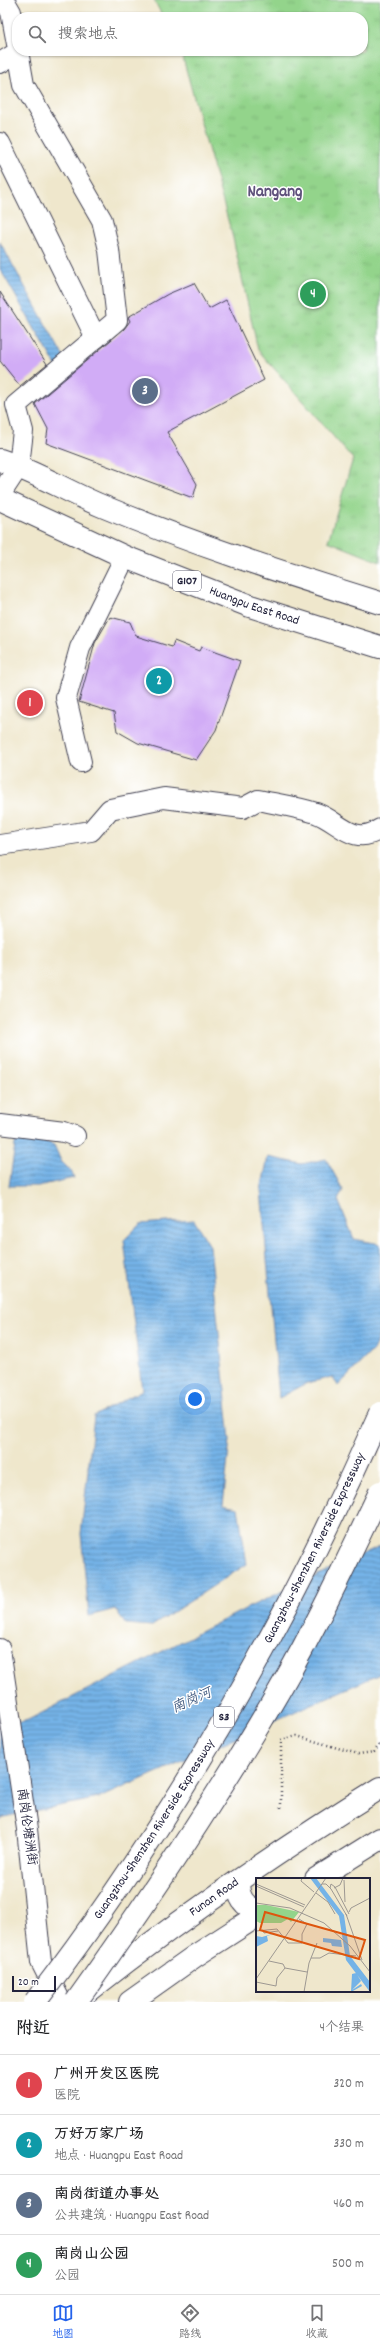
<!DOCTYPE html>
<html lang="zh">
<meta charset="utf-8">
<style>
body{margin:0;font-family:Dekko,"LXGW WenKai TC",sans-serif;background:#f2f2f2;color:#202124}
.scale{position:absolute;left:12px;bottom:10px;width:44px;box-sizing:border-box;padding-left:4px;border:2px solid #22223b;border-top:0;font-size:11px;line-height:14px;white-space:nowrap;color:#22223b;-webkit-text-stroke:3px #fff;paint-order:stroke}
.you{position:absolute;left:195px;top:1399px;width:14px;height:14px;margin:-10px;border:3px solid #fff;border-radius:50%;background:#1a73e8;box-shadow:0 0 0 6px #1a73e833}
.badge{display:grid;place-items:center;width:26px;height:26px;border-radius:50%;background:#2563eb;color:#fff;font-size:13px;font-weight:700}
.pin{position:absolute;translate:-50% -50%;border:2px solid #fff;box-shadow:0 1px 4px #0006}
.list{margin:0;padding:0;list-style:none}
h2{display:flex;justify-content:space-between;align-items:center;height:52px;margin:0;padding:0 16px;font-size:17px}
h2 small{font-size:13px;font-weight:400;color:#757577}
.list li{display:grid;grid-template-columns:26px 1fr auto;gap:12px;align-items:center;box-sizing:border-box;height:60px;padding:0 16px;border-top:1px solid #e0e0e0}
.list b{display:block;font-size:15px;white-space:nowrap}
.list p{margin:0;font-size:13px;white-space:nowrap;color:#757577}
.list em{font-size:13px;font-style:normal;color:#757577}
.icon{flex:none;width:22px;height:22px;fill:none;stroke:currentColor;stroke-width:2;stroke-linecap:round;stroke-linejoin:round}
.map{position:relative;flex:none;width:380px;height:2002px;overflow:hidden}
.search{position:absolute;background:#fff;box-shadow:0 1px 3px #0004;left:12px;right:12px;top:12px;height:44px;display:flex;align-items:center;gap:10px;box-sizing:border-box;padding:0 14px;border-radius:16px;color:#757577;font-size:15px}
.sheet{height:292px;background:#fff}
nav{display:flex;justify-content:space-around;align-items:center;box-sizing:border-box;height:56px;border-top:1px solid #e0e0e0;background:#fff;font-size:11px;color:#757577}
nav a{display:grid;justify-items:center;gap:2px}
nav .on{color:#2563eb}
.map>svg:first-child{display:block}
.park{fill:url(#park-tufts);stroke:#5a7b63}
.water{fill:url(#water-rules);stroke:#4b6a91}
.building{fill:#d1acf6}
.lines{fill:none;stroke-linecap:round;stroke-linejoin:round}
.minor-casing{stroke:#414051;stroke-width:22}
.major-casing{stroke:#414051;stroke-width:24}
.highway-casing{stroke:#414051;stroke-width:24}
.path{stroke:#414051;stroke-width:2.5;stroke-dasharray:1 3;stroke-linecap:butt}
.minor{stroke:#fff;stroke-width:20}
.major{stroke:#fff;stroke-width:22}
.highway{stroke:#fff;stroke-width:22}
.highway-bridge-casing{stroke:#414051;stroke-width:24;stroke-linecap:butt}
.highway-bridge{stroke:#fff;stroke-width:22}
.labels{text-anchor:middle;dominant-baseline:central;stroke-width:3;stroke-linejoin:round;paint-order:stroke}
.shield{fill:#fff;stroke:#646476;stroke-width:1}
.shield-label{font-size:12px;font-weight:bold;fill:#22223b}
.street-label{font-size:13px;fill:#22223b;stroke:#fff}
.water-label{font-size:14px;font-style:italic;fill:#435c80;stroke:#fff}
.district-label{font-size:17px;font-weight:bold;fill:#5f527c;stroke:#fff}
.inset-road{fill:none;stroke:#9d9892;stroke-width:1}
.view{fill:#de560e;fill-opacity:0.15;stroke:#de560e;stroke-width:2}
.inset-edge{fill:none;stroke:#22223b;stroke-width:2}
</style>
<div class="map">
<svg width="380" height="2002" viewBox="0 0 380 2002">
<defs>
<pattern id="park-tufts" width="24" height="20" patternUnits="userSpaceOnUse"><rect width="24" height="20" fill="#93d48b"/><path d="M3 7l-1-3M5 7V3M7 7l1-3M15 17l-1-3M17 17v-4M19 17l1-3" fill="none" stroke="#7eb679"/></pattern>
<pattern id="water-rules" width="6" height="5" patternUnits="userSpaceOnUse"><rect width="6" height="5" fill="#74b3e7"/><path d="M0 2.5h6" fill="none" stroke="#5f91bc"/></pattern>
</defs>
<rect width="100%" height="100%" fill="#fff"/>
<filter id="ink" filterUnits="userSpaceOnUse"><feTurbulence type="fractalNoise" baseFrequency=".025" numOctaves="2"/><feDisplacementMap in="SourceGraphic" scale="8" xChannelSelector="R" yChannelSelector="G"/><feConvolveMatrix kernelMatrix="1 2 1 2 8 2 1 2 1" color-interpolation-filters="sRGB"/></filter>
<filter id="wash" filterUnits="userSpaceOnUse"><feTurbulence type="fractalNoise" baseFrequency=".012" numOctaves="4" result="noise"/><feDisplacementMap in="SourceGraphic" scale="16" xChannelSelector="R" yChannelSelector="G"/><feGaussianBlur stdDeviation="0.9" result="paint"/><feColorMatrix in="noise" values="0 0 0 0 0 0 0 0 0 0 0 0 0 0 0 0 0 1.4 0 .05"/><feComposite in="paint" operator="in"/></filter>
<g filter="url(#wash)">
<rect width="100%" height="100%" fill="#efe7cc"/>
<path class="park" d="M 154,0 L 380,0 L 380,562 L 328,541 L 353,459 L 258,350 L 233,238 L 181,51 L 363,51 L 363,17 L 163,17 Z"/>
<g class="water">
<path d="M 0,242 L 66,361 L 58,369 L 0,269 Z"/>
<path d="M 16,1138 L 37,1138 L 54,1145 L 61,1161 L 72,1172 L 74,1178 L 38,1186 L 9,1186 Z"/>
<path d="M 268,1157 L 302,1164 L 326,1159 L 343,1190 L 338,1200 L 354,1239 L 380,1244 L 380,1332 L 374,1349 L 338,1386 L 333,1377 L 307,1383 L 279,1398 L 261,1190 Z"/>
<path d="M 194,1220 L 210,1246 L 230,1440 L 223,1505 L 238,1508 L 247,1564 L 152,1626 L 126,1624 L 115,1609 L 89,1616 L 81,1534 L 94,1416 L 142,1390 L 124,1240 L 140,1224 Z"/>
<path d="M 380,1546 L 380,1674 L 99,1798 L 3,1817 L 0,1820 L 0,1728 L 28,1720 L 247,1608 Z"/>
</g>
<g id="blocks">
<g class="building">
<path d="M 194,283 L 209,309 L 226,300 L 264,380 L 167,432 L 197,484 L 193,498 L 46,443 L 48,429 L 35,404 L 124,329 L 130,321 L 128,317 L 168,294 Z"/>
<path d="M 0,292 L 47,364 L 20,386 L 0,361 Z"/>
<path d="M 110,617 L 130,622 L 136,636 L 172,647 L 174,641 L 199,651 L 201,647 L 240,661 L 216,730 L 196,760 L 138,743 L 117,731 L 114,713 L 79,702 L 95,643 Z"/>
</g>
</g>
</g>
<g filter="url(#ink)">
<use href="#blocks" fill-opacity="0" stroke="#414051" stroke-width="1"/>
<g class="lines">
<defs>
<g id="minor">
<path d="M 4,0 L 11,12 L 17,44"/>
<path d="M 0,63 L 18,52"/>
<path d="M 0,143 L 96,338"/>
<path d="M 0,495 L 19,466 L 23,431 L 16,405 L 117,320 L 109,250 L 102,220 L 24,85 L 18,51"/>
<path d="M 81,762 L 66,698 L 80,648 L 125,557"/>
<path d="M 0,845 L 91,831 L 110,809 L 164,798 L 243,808 L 258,800 C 277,804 297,807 316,813 C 339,821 353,847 380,829"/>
<path d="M 0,1124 L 64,1132 L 75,1136"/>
<path d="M 0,1649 L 27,1829 L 41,1962 L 61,2002"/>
</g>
<g id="major">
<path d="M 316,1879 L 380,1839"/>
<path d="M 238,1881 C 238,1895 242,1906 257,1910"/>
<path id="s1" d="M 86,1993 C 180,1919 278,1851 380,1788"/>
<path d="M 130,2002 L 195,1956 L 257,1916"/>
</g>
<g id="highway">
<path d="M 0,460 C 36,472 68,492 102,506 C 193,544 286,574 380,603"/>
<path id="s2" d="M 0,499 L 125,557 L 250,606 L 380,647"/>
</g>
</defs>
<use href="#minor" class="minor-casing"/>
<use href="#major" class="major-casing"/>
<use href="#highway" class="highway-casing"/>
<path class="path" d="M 281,1808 L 281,1740 L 297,1736 L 358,1754 L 374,1752 L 380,1744"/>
<use href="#minor" class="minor"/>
<use href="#major" class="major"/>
<use href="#highway" class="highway"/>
<defs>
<g id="highway-bridge">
<path id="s3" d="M 35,2002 C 174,1821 288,1621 380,1413"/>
<path d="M 76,2002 C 148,1901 217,1798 279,1691 C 316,1627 348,1559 380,1492"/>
</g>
</defs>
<use href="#highway-bridge" class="highway-bridge-casing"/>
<use href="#highway-bridge" class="highway-bridge"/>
</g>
</g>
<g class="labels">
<g class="shield">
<rect x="173" y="571" width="28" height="20" rx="3"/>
<rect x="214" y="1707" width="20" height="20" rx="3"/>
</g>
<g class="shield-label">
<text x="187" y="581">G107</text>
<text x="224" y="1717">S3</text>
</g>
<g class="street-label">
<text stroke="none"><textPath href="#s2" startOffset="276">Huangpu East Road</textPath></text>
<text stroke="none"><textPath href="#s3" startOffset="534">Guangzhou-Shenzhen Riverside Expressway</textPath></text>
<text transform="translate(26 1827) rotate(82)">南岗伦塘洲街</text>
<text stroke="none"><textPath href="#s3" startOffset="210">Guangzhou-Shenzhen Riverside Expressway</textPath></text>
<text stroke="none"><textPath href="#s1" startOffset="160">Funan Road</textPath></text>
</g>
<g class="water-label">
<text transform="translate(192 1701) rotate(-24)">南岗河</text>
</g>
<g class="district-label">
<text x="275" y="193">Nangang</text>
</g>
</g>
<g transform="translate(256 1878)">
<rect width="114" height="114" fill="#efe7cc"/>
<path d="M 0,27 L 10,27 L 43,34 L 35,44 L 32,41 L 25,45 L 4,45 L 0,43 Z" fill="#93d48b"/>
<path d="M 54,0 L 60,0 L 88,37 L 94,78 L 114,104 L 114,114 L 90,82 L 83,38 ZM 23,54 L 11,58 L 12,63 L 0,69 L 0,58 L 6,59 ZM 67,60 L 85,62 L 86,69 L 76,68 L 75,65 L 67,64 ZM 100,95 L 105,103 L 96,112 L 105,106 L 106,108 L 95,114 L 96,96 Z" fill="#74b3e7"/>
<path class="inset-road" d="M 46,0 L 45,3 L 58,14M 88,2 L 89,24M 0,6 L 49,27M 66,6 L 70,6 L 75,11 L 91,38M 0,8 L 48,29M 74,10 L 75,6 L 79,9 L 93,36M 78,10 L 84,7 L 87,0M 60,15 L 72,24 L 79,36M 0,25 L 34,30 L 68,45 L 94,68 L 114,94M 93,34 L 95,30 L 114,20M 90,36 L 106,82M 7,52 L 8,55 L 22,53M 0,53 L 21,51 L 32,65 L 46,65 L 46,56 L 51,46 L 43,41M 55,80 L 64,80 L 73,75 L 100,78M 13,83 L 27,86 L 29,90 L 51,94M 0,101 L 70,0M 0,104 L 20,108 L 21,100 L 29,90M 48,114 L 53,85 L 61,65"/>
<path class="view" d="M 9,34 L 109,62 L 103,81 L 4,52 Z"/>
<rect width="114" height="114" class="inset-edge"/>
</g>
</svg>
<div class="scale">20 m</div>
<div class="you"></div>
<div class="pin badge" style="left:30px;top:703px;background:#e0444e">1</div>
<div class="pin badge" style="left:159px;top:681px;background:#0f9aa8">2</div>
<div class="pin badge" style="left:145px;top:391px;background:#5c6f8a">3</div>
<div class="pin badge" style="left:313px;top:294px;background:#2e9e5b">4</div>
<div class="search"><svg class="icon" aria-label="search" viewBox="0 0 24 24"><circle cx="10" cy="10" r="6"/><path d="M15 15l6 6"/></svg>搜索地点</div>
</div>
<section class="sheet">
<h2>附近<small>4个结果</small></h2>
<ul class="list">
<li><span class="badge" style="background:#e0444e">1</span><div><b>广州开发区医院</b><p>医院</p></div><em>320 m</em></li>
<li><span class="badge" style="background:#0f9aa8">2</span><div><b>万好万家广场</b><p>地点 · Huangpu East Road</p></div><em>330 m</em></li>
<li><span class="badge" style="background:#5c6f8a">3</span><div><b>南岗街道办事处</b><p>公共建筑 · Huangpu East Road</p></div><em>460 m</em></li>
<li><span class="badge" style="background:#2e9e5b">4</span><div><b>南岗山公园</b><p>公园</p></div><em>500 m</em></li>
</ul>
</section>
<nav>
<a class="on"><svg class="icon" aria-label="map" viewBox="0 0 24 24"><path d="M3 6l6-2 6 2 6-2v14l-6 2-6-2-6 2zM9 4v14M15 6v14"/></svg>地图</a>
<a><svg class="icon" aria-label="directions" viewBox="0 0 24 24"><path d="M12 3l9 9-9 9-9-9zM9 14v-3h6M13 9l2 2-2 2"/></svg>路线</a>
<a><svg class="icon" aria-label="saved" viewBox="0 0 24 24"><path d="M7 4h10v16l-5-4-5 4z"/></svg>收藏</a>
</nav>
